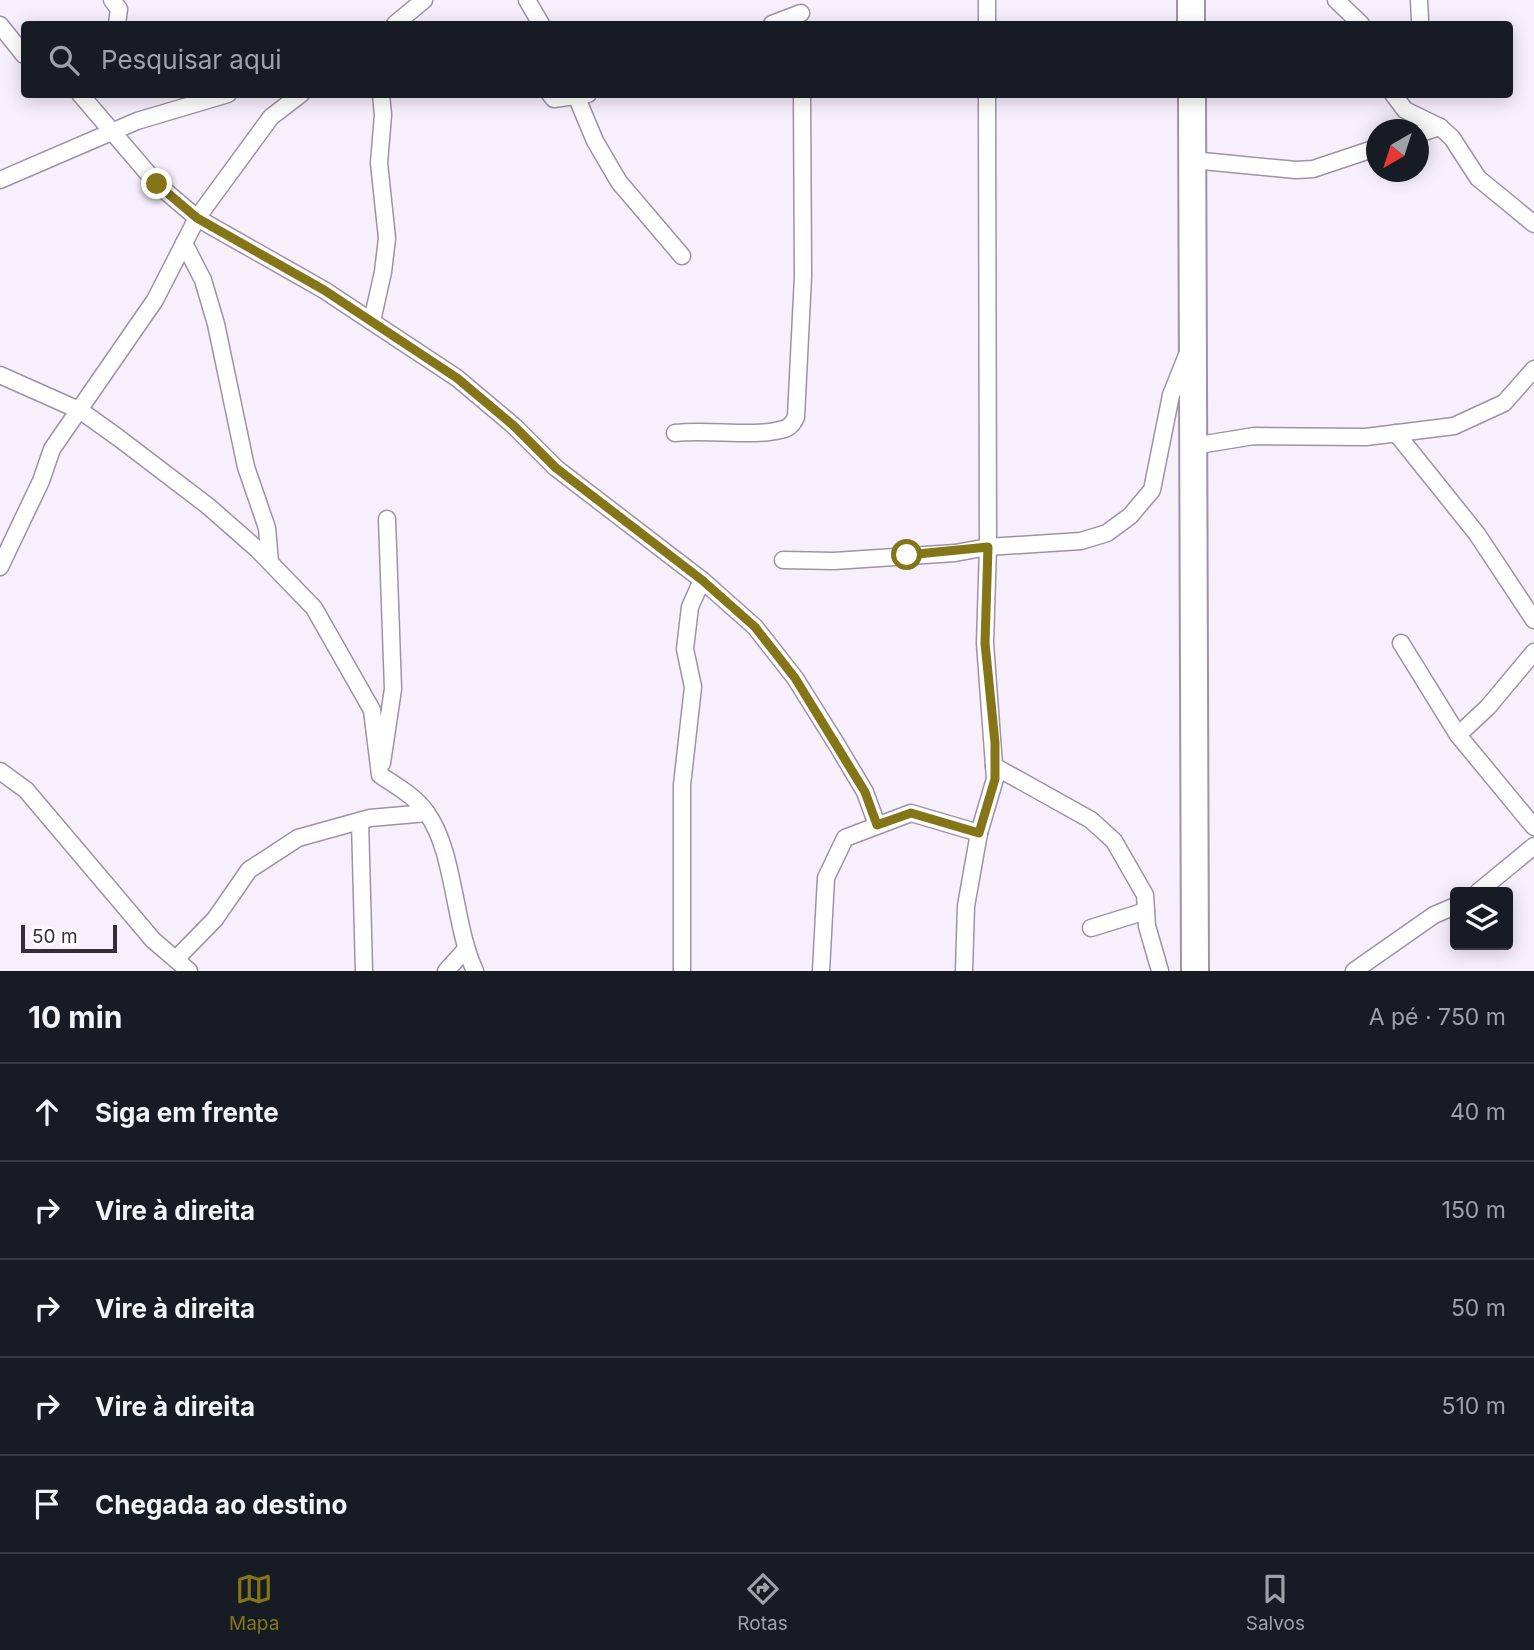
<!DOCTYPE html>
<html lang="pt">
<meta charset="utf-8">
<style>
body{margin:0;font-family:Inter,sans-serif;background:#242831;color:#f1f3f6}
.controls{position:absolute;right:21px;bottom:21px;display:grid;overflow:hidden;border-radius:7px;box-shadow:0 4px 18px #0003}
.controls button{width:63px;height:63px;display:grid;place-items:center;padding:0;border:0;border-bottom:2px solid #363941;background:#171b24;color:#f1f3f6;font:35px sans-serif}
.compass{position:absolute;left:1366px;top:119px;width:63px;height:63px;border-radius:50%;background:#171b24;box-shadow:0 4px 18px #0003;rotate:219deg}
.scale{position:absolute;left:21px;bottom:18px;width:96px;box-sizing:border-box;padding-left:7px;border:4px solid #342f37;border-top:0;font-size:19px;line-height:24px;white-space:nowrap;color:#342f37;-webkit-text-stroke:5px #fff;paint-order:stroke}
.stop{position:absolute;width:21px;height:21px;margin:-16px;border:5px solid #847518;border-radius:50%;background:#fff}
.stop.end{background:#847518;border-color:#fff;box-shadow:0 2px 7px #0008}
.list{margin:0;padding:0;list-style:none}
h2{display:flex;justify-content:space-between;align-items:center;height:91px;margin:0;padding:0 28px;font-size:30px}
h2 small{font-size:23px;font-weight:400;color:#9ea1a6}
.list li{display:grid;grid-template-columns:46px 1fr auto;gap:21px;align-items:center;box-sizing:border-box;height:98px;padding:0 28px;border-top:2px solid #363941}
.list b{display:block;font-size:26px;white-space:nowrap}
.list em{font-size:23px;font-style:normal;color:#9ea1a6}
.icon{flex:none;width:38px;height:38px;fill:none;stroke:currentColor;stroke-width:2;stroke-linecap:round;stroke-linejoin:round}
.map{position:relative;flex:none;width:1534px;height:971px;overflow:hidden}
.search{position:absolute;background:#171b24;box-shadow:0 4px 18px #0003;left:21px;right:21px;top:21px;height:77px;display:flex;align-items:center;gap:18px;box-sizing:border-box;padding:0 24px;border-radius:7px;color:#9ea1a6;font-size:26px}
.sheet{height:581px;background:#171b24}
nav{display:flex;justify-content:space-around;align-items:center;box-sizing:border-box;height:98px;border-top:2px solid #363941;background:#171b24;font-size:19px;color:#9ea1a6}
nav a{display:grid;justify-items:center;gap:4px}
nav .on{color:#847518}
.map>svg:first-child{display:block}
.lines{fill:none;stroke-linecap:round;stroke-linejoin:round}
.minor-casing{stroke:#9f92a6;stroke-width:19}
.trunk-casing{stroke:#9f92a6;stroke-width:30}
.minor{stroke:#fff;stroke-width:16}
.trunk{stroke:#fff;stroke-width:26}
.route{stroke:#847518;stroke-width:9}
</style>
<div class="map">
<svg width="1534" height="971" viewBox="0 0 1534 971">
<rect width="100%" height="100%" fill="#f7effc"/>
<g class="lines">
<defs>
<g id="minor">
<path d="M 112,0 L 119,9 L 117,24"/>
<path d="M 527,0 L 541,24"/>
<path d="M 987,0 L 987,24"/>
<path d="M 1336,0 L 1361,24"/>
<path d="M 1419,0 L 1420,20"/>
<path d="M 395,24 L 424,0"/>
<path d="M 772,24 L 801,13"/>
<path d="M 0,25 L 24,55"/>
<path d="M 80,94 L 157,184 L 197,218 L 324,290 L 457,378 L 514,426 L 556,468 L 702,580 L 755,627 L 795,678 L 837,745 L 865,792 L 877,825"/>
<path d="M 550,94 L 554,99 L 588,94"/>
<path d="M 1393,94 L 1405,110 L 1440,127 L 1452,138 L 1478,178 L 1534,224"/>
<path d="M 577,98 L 595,141 L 619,182 L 682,256"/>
<path d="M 1418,134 L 1440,127"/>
<path d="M 1192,160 L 1296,170 L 1313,169 L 1376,148"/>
<path d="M 0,180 L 137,121 L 228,94"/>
<path d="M 184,243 L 203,280 L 216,324 L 246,467 L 267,528 L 270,562"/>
<path d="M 372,321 L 383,272 L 387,238 L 379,163 L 383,115 L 381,94"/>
<path d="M 0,375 L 81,411 L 120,439 L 208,506 L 257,549 L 314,608 L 372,710 L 380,775 C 396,786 415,796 426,812 C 455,850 453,924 475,971"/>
<path d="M 675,433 C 706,429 754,437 780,430 C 788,429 793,424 796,417 L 803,276 L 802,94"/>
<path d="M 1396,433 L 1477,534 L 1534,620"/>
<path d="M 1193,446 L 1254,436 L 1366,437 L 1454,426 L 1504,403 L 1534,369"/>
<path d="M 783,560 L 834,561 L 955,553 L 988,547 L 1081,541 L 1107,533 L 1130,516 L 1152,490 L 1171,395 L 1187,355"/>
<path d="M 0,567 L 41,481 L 52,449 L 155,300 L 197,218 L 271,117 L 301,94"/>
<path d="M 1401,643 L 1458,735 L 1534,827"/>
<path d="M 1458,735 L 1488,707 L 1534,652"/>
<path d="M 382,763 L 393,689 L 387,519"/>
<path d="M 994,766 L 1091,820 L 1114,841 L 1145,895 L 1147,926 L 1160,971"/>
<path d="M 0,771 L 26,790 L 153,940 L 189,971"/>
<path d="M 360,821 L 364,971"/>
<path d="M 1478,892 L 1534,846"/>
<path d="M 1091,928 L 1146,911"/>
<path d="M 176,959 L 215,919 L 249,870 L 298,838 L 370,818 L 427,813"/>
<path d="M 446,971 L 465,950"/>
<path d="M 682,971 L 682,785 L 693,687 L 685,649 L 690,607 L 702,580"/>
<path d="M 821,971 L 826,878 L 845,838 L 911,813 L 979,833"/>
<path d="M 964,971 L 966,906 L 979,833 L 995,779 L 985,643 L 988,547 L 987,94"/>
<path d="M 1354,971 L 1434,915 L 1455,906"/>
</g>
<g id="trunk">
<path d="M 1191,0 L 1191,24"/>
<path d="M 1192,94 L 1195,971"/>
</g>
</defs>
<use href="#minor" class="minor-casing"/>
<use href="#trunk" class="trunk-casing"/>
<use href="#minor" class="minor"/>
<use href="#trunk" class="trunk"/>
</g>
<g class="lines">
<path class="route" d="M 157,184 L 197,218 L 324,290 L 457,378 L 514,426 L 556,468 L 702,580 L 755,627 L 795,678 L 865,792 L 877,825 L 911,813 L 979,833 L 995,779 L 995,743 L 985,643 L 988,547 L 907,555"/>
</g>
</svg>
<div class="controls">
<button><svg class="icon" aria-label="layers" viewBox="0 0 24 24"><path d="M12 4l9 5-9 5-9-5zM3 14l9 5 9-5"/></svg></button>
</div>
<svg class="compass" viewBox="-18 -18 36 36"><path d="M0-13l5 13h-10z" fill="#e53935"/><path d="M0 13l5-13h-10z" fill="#9ea1a6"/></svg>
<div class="scale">50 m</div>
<div class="stop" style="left:907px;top:555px"></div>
<div class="stop end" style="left:157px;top:184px"></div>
<div class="search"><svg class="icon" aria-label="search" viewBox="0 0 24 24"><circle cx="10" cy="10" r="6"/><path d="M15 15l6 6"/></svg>Pesquisar aqui</div>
</div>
<section class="sheet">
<h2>10 min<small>A pé · 750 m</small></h2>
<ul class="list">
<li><svg class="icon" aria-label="ahead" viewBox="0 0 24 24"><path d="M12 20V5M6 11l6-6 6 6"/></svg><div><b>Siga em frente</b></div><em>40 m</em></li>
<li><svg class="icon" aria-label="right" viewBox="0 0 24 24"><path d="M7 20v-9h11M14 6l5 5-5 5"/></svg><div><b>Vire à direita</b></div><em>150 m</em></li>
<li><svg class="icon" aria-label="right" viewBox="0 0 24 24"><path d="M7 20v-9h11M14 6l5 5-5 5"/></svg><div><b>Vire à direita</b></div><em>50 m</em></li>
<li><svg class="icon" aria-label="right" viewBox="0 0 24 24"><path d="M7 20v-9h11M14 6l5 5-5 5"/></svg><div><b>Vire à direita</b></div><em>510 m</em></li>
<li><svg class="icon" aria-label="arrive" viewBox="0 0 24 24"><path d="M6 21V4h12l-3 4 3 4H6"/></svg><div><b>Chegada ao destino</b></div></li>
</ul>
</section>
<nav>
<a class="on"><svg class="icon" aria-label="map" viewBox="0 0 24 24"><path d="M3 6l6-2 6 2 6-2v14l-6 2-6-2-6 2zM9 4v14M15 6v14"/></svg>Mapa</a>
<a><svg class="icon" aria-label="directions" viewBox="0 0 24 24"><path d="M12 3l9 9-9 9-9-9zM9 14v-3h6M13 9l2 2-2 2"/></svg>Rotas</a>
<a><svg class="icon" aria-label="saved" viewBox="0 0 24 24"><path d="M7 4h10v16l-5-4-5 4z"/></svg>Salvos</a>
</nav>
